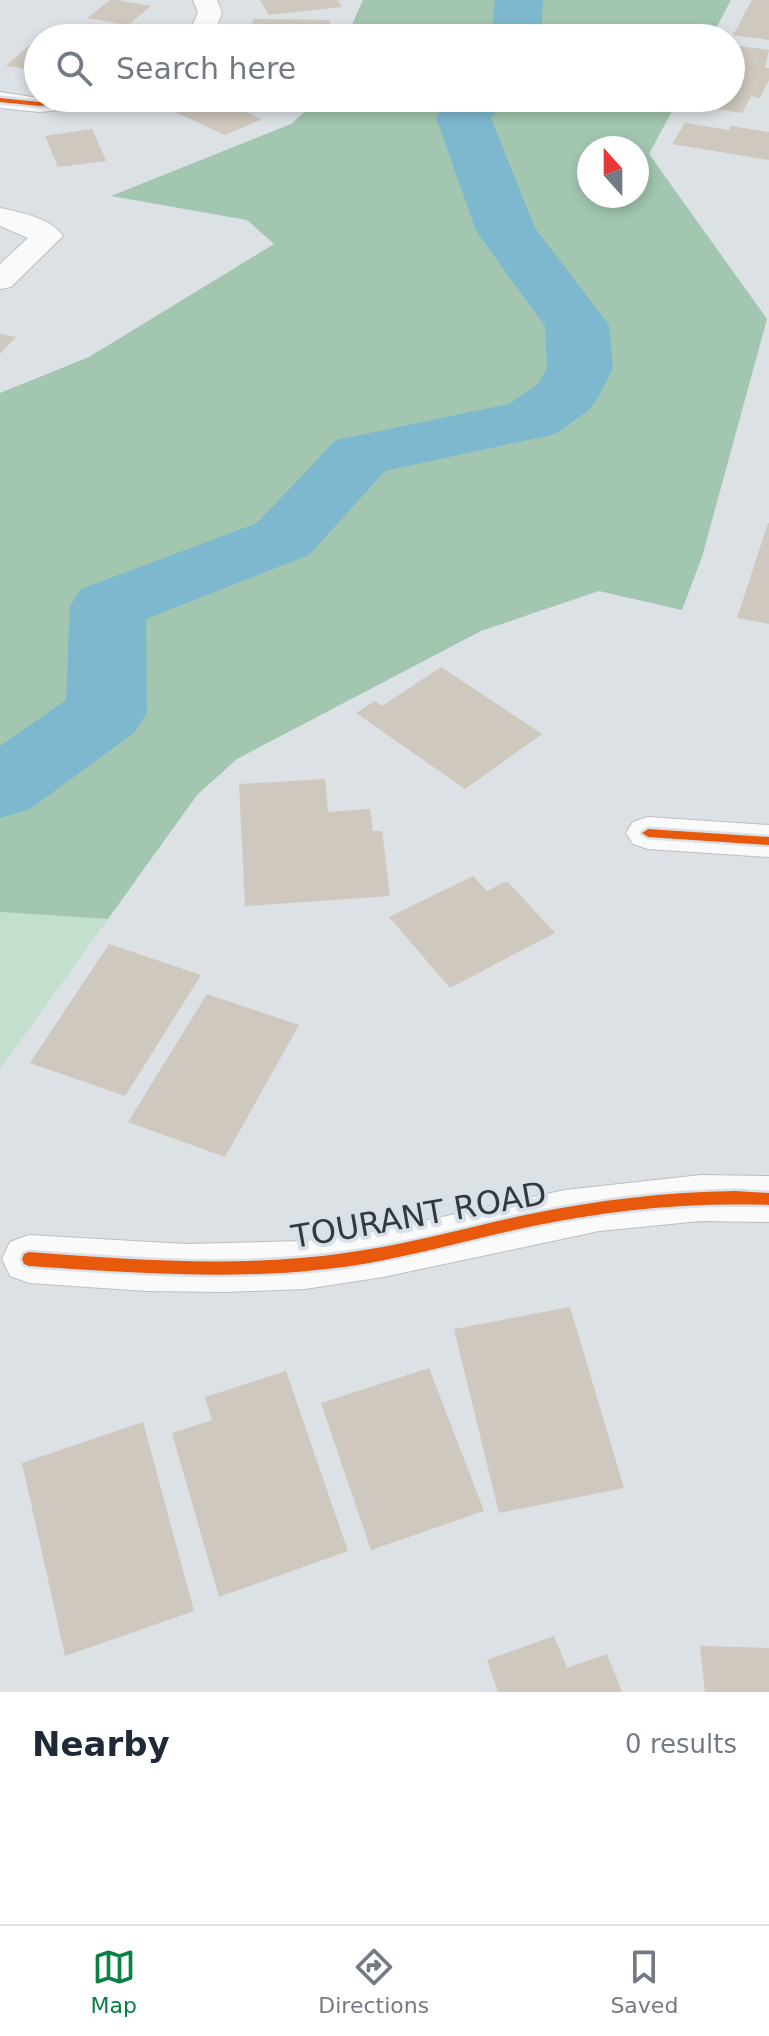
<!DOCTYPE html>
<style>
body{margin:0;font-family:"DejaVu Sans",sans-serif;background:#f6f6f7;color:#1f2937}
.compass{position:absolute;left:577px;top:136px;width:72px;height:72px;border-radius:50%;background:#fff;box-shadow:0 4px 12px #0003;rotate:339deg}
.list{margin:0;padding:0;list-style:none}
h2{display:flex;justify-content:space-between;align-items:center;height:104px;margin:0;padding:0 32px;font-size:34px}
h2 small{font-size:26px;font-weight:400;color:#747a83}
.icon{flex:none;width:44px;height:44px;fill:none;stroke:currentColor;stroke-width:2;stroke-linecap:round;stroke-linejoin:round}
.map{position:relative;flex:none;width:769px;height:1692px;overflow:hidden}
.search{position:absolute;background:#fff;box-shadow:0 4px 12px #0003;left:24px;right:24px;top:24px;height:88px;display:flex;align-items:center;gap:20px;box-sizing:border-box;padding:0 28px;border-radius:44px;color:#747a83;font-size:30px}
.sheet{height:232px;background:#fff}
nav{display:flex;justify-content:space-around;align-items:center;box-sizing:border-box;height:112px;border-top:2px solid #e0e1e3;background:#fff;font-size:22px;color:#747a83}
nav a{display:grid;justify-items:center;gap:4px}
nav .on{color:#0b8043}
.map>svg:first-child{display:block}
.green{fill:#c3dfce}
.forest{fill:#a2c6b0;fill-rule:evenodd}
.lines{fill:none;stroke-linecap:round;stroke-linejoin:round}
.river{fill:#7db8cf;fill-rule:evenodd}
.building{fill:#cec8be}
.minor-casing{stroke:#bbbfc2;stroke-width:2}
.minor{fill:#fafafb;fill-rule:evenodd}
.cycleway-casing{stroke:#d8e1ea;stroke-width:5}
.cycleway{fill:#e8590c;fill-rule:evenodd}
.labels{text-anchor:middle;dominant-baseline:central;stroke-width:8;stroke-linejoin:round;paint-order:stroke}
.near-street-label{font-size:32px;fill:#35393c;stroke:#d8e1ea}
</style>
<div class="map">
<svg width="769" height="1692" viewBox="0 0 769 1692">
<rect width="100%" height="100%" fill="#dce1e6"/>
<path class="green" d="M 0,912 L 108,919 L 0,1069 Z"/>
<g class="forest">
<path d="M 363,0 L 731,0 L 711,38 L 346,38 Z"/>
<path d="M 320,98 L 679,98 L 649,154 L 767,319 L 702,557 L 682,610 L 599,591 L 481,631 L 237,759 L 197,795 L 108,919 L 0,912 L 0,393 L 89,357 L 274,244 L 247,220 L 111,196 L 291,124 ZM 589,148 L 637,148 L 637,196 L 589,196 Z"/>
</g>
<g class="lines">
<g class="river">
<path d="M 495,0 L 543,0 L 541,38 L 491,38 Z"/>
<path d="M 450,98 L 506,98 L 491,118 L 535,228 L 609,325 L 613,368 L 599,396 L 589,410 L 555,434 L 385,471 L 309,555 L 146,619 L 147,712 L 135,732 L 30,809 L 0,818 L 0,746 L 66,700 L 70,606 L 81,589 L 257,523 L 336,440 L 509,404 L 538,384 L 547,368 L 545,326 L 476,231 L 436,117 Z"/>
</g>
</g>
<g class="building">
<path d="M 110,0 L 115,0 L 151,6 L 128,25 L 87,18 Z"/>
<path d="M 260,0 L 337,0 L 342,7 L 269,15 Z"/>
<path d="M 752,0 L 769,0 L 769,40 L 733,35 Z"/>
<path d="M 253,19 L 330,20 L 329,37 L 250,36 Z"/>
<path d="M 36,39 L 38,71 L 6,66 Z"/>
<path d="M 731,45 L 769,50 L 765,68 L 769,68 L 769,80 L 760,98 L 751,96 L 742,113 L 693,105 L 697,98 L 731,98 Z"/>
<path d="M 189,98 L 215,98 L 262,119 L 225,135 L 166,108 Z"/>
<path d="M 685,123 L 729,130 L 731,126 L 769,132 L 769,160 L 672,144 Z"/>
<path d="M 92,129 L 106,161 L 58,167 L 45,136 Z"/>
<path d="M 0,334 L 16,337 L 0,354 Z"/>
<path d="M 768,523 L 769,523 L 769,624 L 737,618 Z"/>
<path d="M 441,667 L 542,734 L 465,789 L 356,713 L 375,701 L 382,706 Z"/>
<path d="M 325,779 L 328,812 L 370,809 L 373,831 L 382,831 L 390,896 L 245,906 L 239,784 Z"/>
<path d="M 473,876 L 487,891 L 507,881 L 555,933 L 450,988 L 389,917 Z"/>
<path d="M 109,944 L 201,975 L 125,1096 L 30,1063 Z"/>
<path d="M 207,994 L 299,1025 L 225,1157 L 128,1122 Z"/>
<path d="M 570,1307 L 624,1488 L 499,1513 L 454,1329 Z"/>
<path d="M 429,1368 L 484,1511 L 371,1550 L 321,1403 Z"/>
<path d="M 286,1371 L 348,1551 L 219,1597 L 172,1433 L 212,1420 L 205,1397 Z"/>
<path d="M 143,1422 L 194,1611 L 65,1656 L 22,1463 Z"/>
<path d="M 554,1636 L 567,1668 L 607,1654 L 622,1692 L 498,1692 L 487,1660 Z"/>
<path d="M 700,1646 L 769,1648 L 769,1692 L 705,1692 Z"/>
</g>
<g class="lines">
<defs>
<g id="minor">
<path d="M 193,0 L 217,0 L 222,13 L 212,38 L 186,38 L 198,13 Z"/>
<path d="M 0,92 L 38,98 L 120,98 L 116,104 L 107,106 L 39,112 L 0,108 Z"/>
<path d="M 0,208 C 20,212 51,218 63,236 L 11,287 L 0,289 L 0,264 L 28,238 L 0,226 Z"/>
<path d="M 648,817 L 769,825 L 769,857 L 648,849 L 633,844 L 626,833 L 633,822 Z"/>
<path d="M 701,1175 L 769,1176 L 769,1222 L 701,1221 L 599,1231 L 383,1277 L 305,1289 L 226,1292 L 147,1291 L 29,1283 L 10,1276 L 2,1259 L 10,1242 L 29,1235 L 186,1244 L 305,1241 L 383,1230 L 565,1190 Z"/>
</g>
</defs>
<use href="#minor" class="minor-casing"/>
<use href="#minor" class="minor"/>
<defs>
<g id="cycleway">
<path d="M 0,98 L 39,102 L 82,98 L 111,98 L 107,100 L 39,106 L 0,102 Z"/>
<path d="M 648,829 L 769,837 L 769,845 L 648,837 L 642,833 Z"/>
<path d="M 735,1191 L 769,1193 L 769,1205 C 688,1202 608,1210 528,1227 C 467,1240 406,1258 344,1267 C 239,1281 134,1273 29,1266 L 24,1264 L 22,1259 L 24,1254 L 29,1252 C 134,1260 240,1268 345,1253 C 408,1245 468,1227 530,1214 C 598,1200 666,1192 735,1191 Z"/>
</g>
</defs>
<use href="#cycleway" class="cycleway-casing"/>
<use href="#cycleway" class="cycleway"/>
</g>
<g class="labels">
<g class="near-street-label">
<text transform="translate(419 1215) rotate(-10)">TOURANT ROAD</text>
</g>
</g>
</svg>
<svg class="compass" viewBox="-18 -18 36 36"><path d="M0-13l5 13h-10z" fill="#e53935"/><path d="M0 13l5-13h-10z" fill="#747a83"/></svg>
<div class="search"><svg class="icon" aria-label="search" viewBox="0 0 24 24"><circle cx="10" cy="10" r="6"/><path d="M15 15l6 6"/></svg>Search here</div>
</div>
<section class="sheet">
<h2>Nearby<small>0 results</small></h2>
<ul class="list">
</ul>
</section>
<nav>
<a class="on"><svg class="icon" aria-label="map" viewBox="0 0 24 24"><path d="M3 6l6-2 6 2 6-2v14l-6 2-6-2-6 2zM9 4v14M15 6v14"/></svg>Map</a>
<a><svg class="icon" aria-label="directions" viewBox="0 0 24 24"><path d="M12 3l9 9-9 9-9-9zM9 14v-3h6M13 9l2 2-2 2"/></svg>Directions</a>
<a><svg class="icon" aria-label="saved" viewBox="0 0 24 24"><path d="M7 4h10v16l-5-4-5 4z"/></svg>Saved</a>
</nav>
